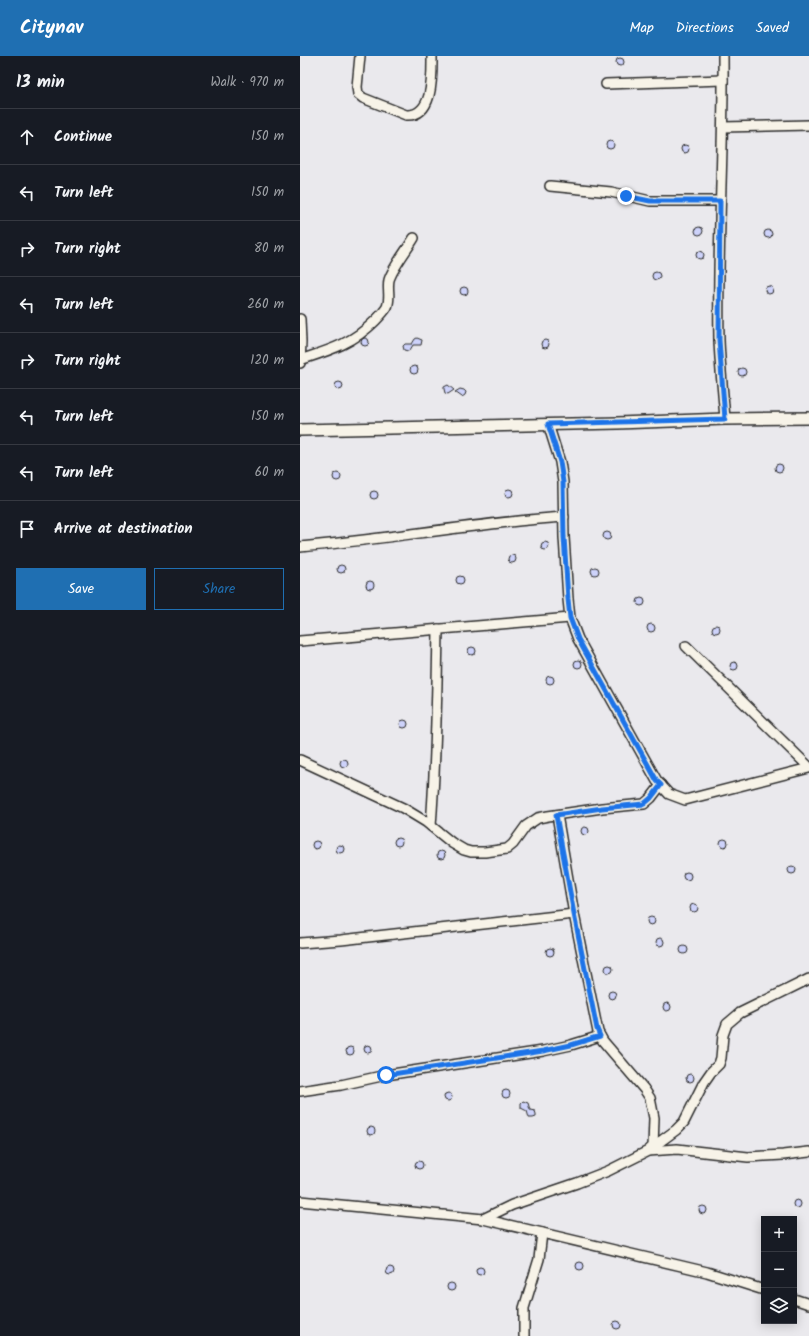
<!DOCTYPE html>
<meta charset="utf-8">
<style>
body{margin:0;font-family:Kalam,sans-serif;background:#242831;color:#f1f3f6}
.controls{position:absolute;right:12px;bottom:12px;display:grid;overflow:hidden;border-radius:0px;box-shadow:0 2px 10px #0003}
.controls button{width:36px;height:36px;display:grid;place-items:center;padding:0;border:0;border-bottom:1px solid #363941;background:#171b24;color:#f1f3f6;font:20px sans-serif}
.stop{position:absolute;width:12px;height:12px;margin:-9px;border:3px solid #1a73e8;border-radius:50%;background:#fff}
.stop.end{background:#1a73e8;border-color:#fff;box-shadow:0 1px 4px #0008}
.list{margin:0;padding:0;list-style:none}
h2{display:flex;justify-content:space-between;align-items:center;height:52px;margin:0;padding:0 16px;font-size:17px}
h2 small{font-size:13px;font-weight:400;color:#9ea1a6}
.list li{display:grid;grid-template-columns:26px 1fr auto;gap:12px;align-items:center;box-sizing:border-box;height:56px;padding:0 16px;border-top:1px solid #363941}
.list b{display:block;font-size:15px;white-space:nowrap}
.list em{font-size:13px;font-style:normal;color:#9ea1a6}
.actions{display:flex;gap:8px;padding:12px 16px}
.actions a{flex:1;padding:9px 0;border:1px solid #1f6fb2;border-radius:0px;text-align:center;font-size:14px;color:#1f6fb2}
.actions .main{background:#1f6fb2;color:#fff}
.icon{flex:none;width:22px;height:22px;fill:none;stroke:currentColor;stroke-width:2;stroke-linecap:round;stroke-linejoin:round}
.map{position:relative;flex:none;width:509px;height:1280px;overflow:hidden}
header{display:flex;align-items:center;gap:24px;box-sizing:border-box;height:56px;padding:0 20px;background:#1f6fb2;color:#fff}
header strong{font-size:19px}
nav{display:flex;gap:22px;margin-inline-start:auto;font-size:14px}
main{display:flex}
aside{flex:1;background:#171b24}
.map>svg:first-child{display:block}
.building{fill:#cdd2fa;stroke:#2b2b2b}
.lines{fill:none;stroke-linecap:round;stroke-linejoin:round}
.minor-casing{stroke:#2b2b2b;stroke-width:12}
.tertiary-casing{stroke:#2b2b2b;stroke-width:14}
.minor{stroke:#f7f3e8;stroke-width:9}
.tertiary{stroke:#f7f3e8;stroke-width:11}
.route{stroke:#1a73e8;stroke-width:5}
</style>
<header>
<strong>Citynav</strong>
<nav><a>Map</a><a>Directions</a><a>Saved</a></nav>
</header>
<main>
<aside>
<h2>13 min<small>Walk · 970 m</small></h2>
<ul class="list">
<li><svg class="icon" aria-label="ahead" viewBox="0 0 24 24"><path d="M12 20V5M6 11l6-6 6 6"/></svg><div><b>Continue</b></div><em>150 m</em></li>
<li><svg class="icon" aria-label="left" viewBox="0 0 24 24"><path d="M17 20v-9H6M10 6l-5 5 5 5"/></svg><div><b>Turn left</b></div><em>150 m</em></li>
<li><svg class="icon" aria-label="right" viewBox="0 0 24 24"><path d="M7 20v-9h11M14 6l5 5-5 5"/></svg><div><b>Turn right</b></div><em>80 m</em></li>
<li><svg class="icon" aria-label="left" viewBox="0 0 24 24"><path d="M17 20v-9H6M10 6l-5 5 5 5"/></svg><div><b>Turn left</b></div><em>260 m</em></li>
<li><svg class="icon" aria-label="right" viewBox="0 0 24 24"><path d="M7 20v-9h11M14 6l5 5-5 5"/></svg><div><b>Turn right</b></div><em>120 m</em></li>
<li><svg class="icon" aria-label="left" viewBox="0 0 24 24"><path d="M17 20v-9H6M10 6l-5 5 5 5"/></svg><div><b>Turn left</b></div><em>150 m</em></li>
<li><svg class="icon" aria-label="left" viewBox="0 0 24 24"><path d="M17 20v-9H6M10 6l-5 5 5 5"/></svg><div><b>Turn left</b></div><em>60 m</em></li>
<li><svg class="icon" aria-label="arrive" viewBox="0 0 24 24"><path d="M6 21V4h12l-3 4 3 4H6"/></svg><div><b>Arrive at destination</b></div></li>
</ul>
<div class="actions"><a class="main">Save</a><a>Share</a></div>
</aside>
<div class="map">
<svg width="509" height="1280" viewBox="0 0 509 1280">
<rect width="100%" height="100%" fill="#eae9ed"/>
<filter id="ink" filterUnits="userSpaceOnUse"><feTurbulence type="fractalNoise" baseFrequency=".025" numOctaves="2"/><feDisplacementMap in="SourceGraphic" scale="8" xChannelSelector="R" yChannelSelector="G"/><feConvolveMatrix kernelMatrix="1 2 1 2 8 2 1 2 1" color-interpolation-filters="sRGB"/></filter>
<g filter="url(#ink)">
<g class="building">
<circle cx="320" cy="6" r="4"/>
<circle cx="310" cy="89" r="4"/>
<circle cx="385" cy="93" r="4"/>
<circle cx="399" cy="175" r="4"/>
<circle cx="468" cy="178" r="4"/>
<circle cx="400" cy="199" r="4"/>
<circle cx="356" cy="220" r="4"/>
<circle cx="469" cy="234" r="4"/>
<circle cx="164" cy="235" r="4"/>
<circle cx="65" cy="286" r="4"/>
<path d="M 117,282 L 122,284 L 121,289 L 113,289 L 110,294 L 108,295 L 104,294 L 103,290 L 105,288 L 112,288 L 115,283 Z"/>
<circle cx="245" cy="288" r="4"/>
<circle cx="114" cy="314" r="4"/>
<circle cx="442" cy="316" r="4"/>
<circle cx="39" cy="330" r="4"/>
<path d="M 148,329 L 154,334 L 148,338 L 145,337 L 144,333 L 144,331 Z"/>
<path d="M 160,333 L 164,334 L 166,336 L 165,339 L 162,341 L 155,336 Z"/>
<circle cx="479" cy="412" r="4"/>
<circle cx="37" cy="421" r="4"/>
<circle cx="209" cy="437" r="4"/>
<circle cx="74" cy="439" r="4"/>
<circle cx="307" cy="480" r="4"/>
<circle cx="245" cy="490" r="4"/>
<circle cx="212" cy="503" r="4"/>
<circle cx="41" cy="513" r="4"/>
<circle cx="295" cy="515" r="4"/>
<circle cx="160" cy="524" r="4"/>
<circle cx="70" cy="529" r="4"/>
<circle cx="341" cy="546" r="4"/>
<circle cx="351" cy="572" r="4"/>
<circle cx="416" cy="573" r="4"/>
<circle cx="172" cy="595" r="4"/>
<circle cx="278" cy="608" r="4"/>
<circle cx="434" cy="610" r="4"/>
<circle cx="250" cy="624" r="4"/>
<circle cx="104" cy="668" r="4"/>
<circle cx="44" cy="707" r="4"/>
<circle cx="285" cy="775" r="4"/>
<circle cx="98" cy="786" r="4"/>
<circle cx="424" cy="787" r="4"/>
<circle cx="16" cy="789" r="4"/>
<circle cx="40" cy="793" r="4"/>
<circle cx="141" cy="799" r="4"/>
<circle cx="492" cy="814" r="4"/>
<circle cx="387" cy="820" r="4"/>
<circle cx="394" cy="852" r="4"/>
<circle cx="351" cy="865" r="4"/>
<circle cx="360" cy="886" r="4"/>
<circle cx="384" cy="894" r="4"/>
<circle cx="250" cy="896" r="4"/>
<circle cx="309" cy="913" r="4"/>
<circle cx="312" cy="939" r="4"/>
<circle cx="367" cy="951" r="4"/>
<circle cx="68" cy="993" r="4"/>
<circle cx="50" cy="995" r="4"/>
<circle cx="390" cy="1022" r="4"/>
<circle cx="206" cy="1038" r="4"/>
<circle cx="148" cy="1041" r="4"/>
<path d="M 223,1045 L 228,1047 L 230,1054 L 235,1055 L 236,1058 L 236,1061 L 233,1062 L 229,1062 L 227,1055 L 221,1052 L 221,1047 Z"/>
<circle cx="71" cy="1075" r="4"/>
<circle cx="119" cy="1109" r="4"/>
<circle cx="497" cy="1148" r="4"/>
<circle cx="403" cy="1154" r="4"/>
<circle cx="280" cy="1210" r="4"/>
<circle cx="90" cy="1215" r="4"/>
<circle cx="180" cy="1215" r="4"/>
<circle cx="151" cy="1231" r="4"/>
<circle cx="317" cy="1269" r="4"/>
</g>
<g class="lines">
<defs>
<g id="minor">
<path d="M 60,0 L 57,31 L 58,38 L 63,42 L 106,59 C 134,61 132,19 132,0"/>
<path d="M 423,0 C 424,95 417,189 419,284 C 420,310 423,336 425,363"/>
<path d="M 306,28 L 423,24"/>
<path d="M 423,71 L 509,69"/>
<path d="M 250,130 L 311,136 L 350,145 L 420,145"/>
<path d="M 0,263 L 1,286 L 0,307"/>
<path d="M 0,304 C 30,294 52,288 75,265 C 79,261 84,256 87,251 C 91,242 87,233 89,224 C 93,211 107,194 114,182"/>
<path d="M 248,368 L 260,406 L 263,426 L 264,481 L 268,543 L 270,562 L 278,583 L 357,725 L 369,738 L 385,744 L 509,712"/>
<path d="M 0,491 C 88,483 176,467 264,461"/>
<path d="M 0,585 L 270,562"/>
<path d="M 386,590 L 509,711"/>
<path d="M 0,704 L 103,752 L 126,766 L 152,787 L 164,794 L 171,796 L 185,796 L 207,793 L 213,788 L 226,770 L 238,762 L 248,760 L 302,752 L 344,748 L 351,742 L 361,729"/>
<path d="M 257,759 L 274,858 L 298,976 L 303,985 L 344,1033 L 350,1042 L 354,1062 L 353,1091"/>
<path d="M 131,770 C 136,704 137,639 138,573"/>
<path d="M 0,887 L 41,884 L 274,858"/>
<path d="M 0,1035 L 41,1029 L 86,1019 L 243,995 L 271,989 L 300,980"/>
<path d="M 350,1093 L 376,1074 L 384,1066 L 404,1026 L 411,1016 L 419,1008 L 421,1002 L 423,979 L 427,968 L 440,957 L 509,923"/>
<path d="M 0,1145 L 183,1163 L 407,1216 L 464,1234"/>
<path d="M 183,1163 L 212,1149 L 277,1127 L 308,1115 L 348,1095 L 377,1093 L 448,1101 L 483,1099 L 509,1096"/>
<path d="M 494,1243 L 509,1248"/>
<path d="M 224,1280 L 224,1252 L 239,1203 L 242,1177"/>
</g>
<path id="tertiary" d="M 0,374 L 318,367 L 425,363 L 509,362"/>
</defs>
<use href="#minor" class="minor-casing"/>
<use href="#tertiary" class="tertiary-casing"/>
<use href="#minor" class="minor"/>
<use href="#tertiary" class="tertiary"/>
</g>
</g>
<g class="lines" filter="url(#ink)">
<path class="route" d="M 86,1019 L 243,995 L 271,989 L 300,980 L 297,973 L 274,858 L 256,759 L 302,752 L 344,748 L 351,742 L 361,729 L 357,725 L 278,583 L 270,562 L 268,543 L 264,481 L 263,426 L 260,406 L 248,368 L 425,363 L 419,284 L 420,145 L 350,145 L 326,140"/>
</g>
</svg>
<div class="controls">
<button>+</button>
<button>−</button>
<button><svg class="icon" aria-label="layers" viewBox="0 0 24 24"><path d="M12 4l9 5-9 5-9-5zM3 14l9 5 9-5"/></svg></button>
</div>
<div class="stop" style="left:86px;top:1019px"></div>
<div class="stop end" style="left:326px;top:140px"></div>
</div>
</main>
